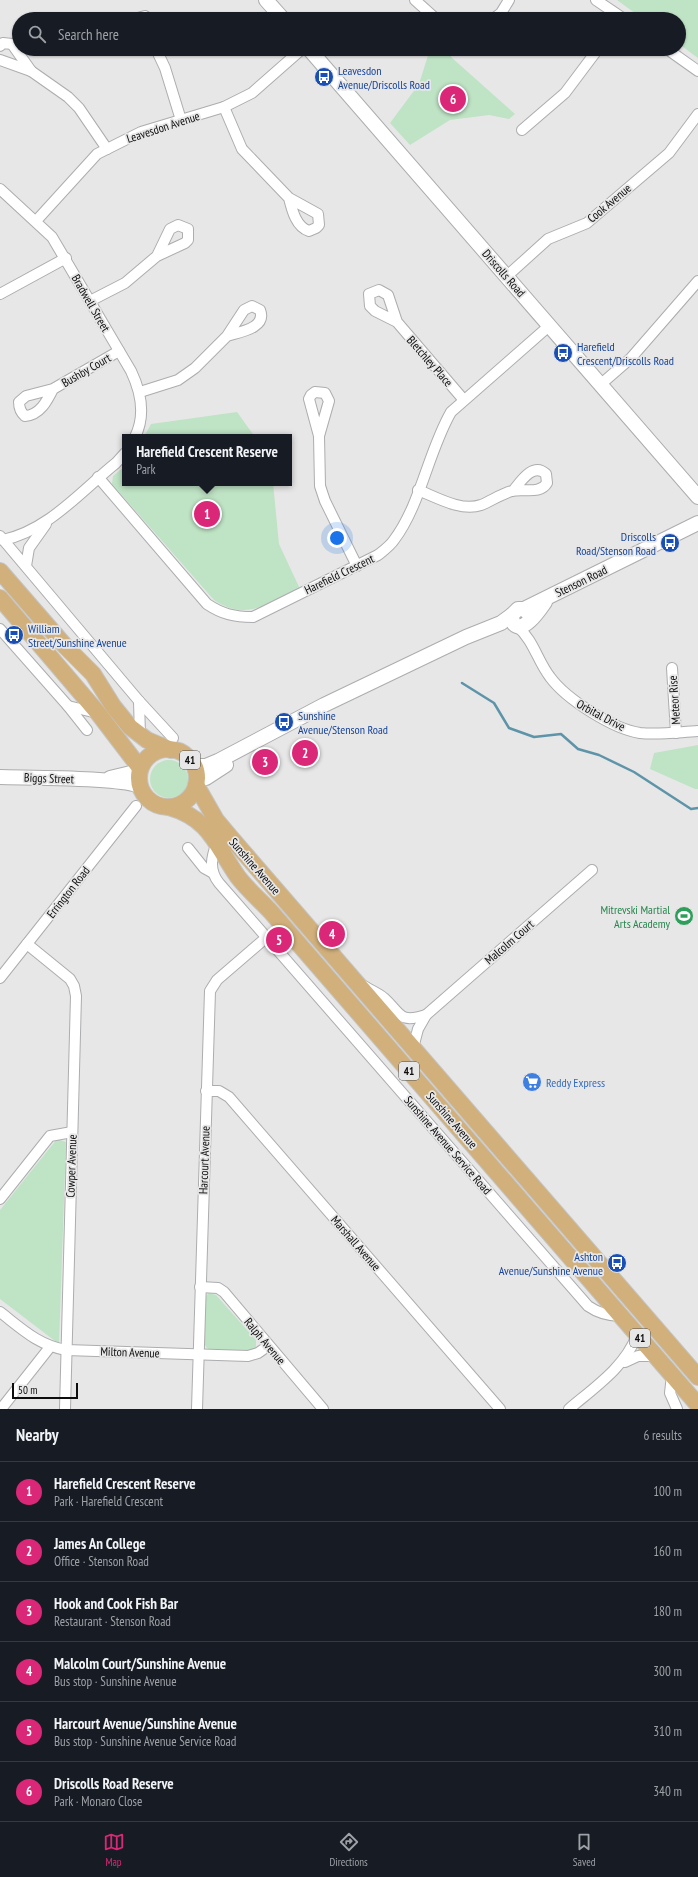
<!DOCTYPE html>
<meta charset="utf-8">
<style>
body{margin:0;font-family:"PT Sans Narrow",sans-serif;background:#20242c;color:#f1f3f6}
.scale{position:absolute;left:12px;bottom:10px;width:66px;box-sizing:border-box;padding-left:4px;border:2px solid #0d0d0d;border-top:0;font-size:11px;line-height:14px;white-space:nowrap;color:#0d0d0d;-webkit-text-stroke:3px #e7e7e8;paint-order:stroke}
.you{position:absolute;left:337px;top:538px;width:14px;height:14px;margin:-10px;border:3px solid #fff;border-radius:50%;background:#1a73e8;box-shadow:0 0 0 6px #1a73e833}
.badge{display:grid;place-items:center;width:26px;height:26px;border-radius:50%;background:#db2777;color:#fff;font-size:13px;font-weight:700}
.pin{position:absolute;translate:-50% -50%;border:2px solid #fff;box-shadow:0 1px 4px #0006}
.popup{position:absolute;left:122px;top:434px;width:170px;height:52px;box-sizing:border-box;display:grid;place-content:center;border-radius:0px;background:#171b24;filter:drop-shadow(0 1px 3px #0005);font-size:13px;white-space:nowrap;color:#9ea1a6}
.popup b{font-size:15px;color:#f1f3f6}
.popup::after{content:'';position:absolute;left:50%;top:100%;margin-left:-8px;border:8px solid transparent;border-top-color:#171b24}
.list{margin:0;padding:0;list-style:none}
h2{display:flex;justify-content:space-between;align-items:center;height:52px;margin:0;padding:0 16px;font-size:17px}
h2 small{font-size:13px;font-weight:400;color:#9ea1a6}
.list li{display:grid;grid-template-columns:26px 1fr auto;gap:12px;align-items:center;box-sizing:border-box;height:60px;padding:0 16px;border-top:1px solid #363941}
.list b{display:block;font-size:15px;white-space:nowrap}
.list p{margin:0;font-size:13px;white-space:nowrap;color:#9ea1a6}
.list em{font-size:13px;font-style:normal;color:#9ea1a6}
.icon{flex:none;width:22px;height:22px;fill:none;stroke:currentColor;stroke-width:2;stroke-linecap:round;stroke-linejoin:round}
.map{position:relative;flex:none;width:698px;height:1409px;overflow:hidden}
.search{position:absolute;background:#171b24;box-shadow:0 1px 3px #0004;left:12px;right:12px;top:12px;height:44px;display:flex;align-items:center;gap:10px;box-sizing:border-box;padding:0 14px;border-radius:22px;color:#9ea1a6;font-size:15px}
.sheet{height:412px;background:#171b24}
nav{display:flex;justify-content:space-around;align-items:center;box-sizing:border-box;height:56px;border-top:1px solid #363941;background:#171b24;font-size:11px;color:#9ea1a6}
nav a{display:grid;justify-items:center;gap:2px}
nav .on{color:#db2777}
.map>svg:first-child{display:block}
.green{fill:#bfe3c5}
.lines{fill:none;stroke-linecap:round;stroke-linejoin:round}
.stream{stroke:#5e94a8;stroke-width:2.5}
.street-casing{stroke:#acadae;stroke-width:12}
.secondary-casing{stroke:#acadae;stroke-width:16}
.primary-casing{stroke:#c5c5c5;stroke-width:18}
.street{stroke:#fff;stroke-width:10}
.secondary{stroke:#fff;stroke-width:14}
.primary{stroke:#d1b07c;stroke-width:16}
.labels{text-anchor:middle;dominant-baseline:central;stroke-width:3.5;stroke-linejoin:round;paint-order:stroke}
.shield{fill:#e7e7e8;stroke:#4e4e4f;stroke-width:1}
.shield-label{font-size:11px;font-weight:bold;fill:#0d0d0d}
.transit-label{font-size:12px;fill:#164399;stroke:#e7e7e8;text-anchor:start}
.street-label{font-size:12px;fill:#0d0d0d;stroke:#e7e7e8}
.leisure-label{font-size:12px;fill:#27864d;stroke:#e7e7e8;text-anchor:end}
.shop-label{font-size:12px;fill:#366cbe;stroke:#e7e7e8;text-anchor:start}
</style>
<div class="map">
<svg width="698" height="1409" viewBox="0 0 698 1409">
<rect width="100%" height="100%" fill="#e7e7e8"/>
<g class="green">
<path d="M 617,0 L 698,0 L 698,58 L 679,44 L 679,19 L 643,19 Z"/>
<path d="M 430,49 L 451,49 L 451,57 L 515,114 L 509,119 L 489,115 L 450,120 L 410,145 L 390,123 L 419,84 Z"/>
<path d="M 237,412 L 255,437 L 144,437 L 151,424 Z"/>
<path d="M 125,466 L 125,483 L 273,483 L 279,544 L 300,589 C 269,603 246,622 214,600 L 112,484 L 113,476 Z"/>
<path d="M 698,745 L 698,789 L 695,789 L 650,769 L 654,753 Z"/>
<circle cx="169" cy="779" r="19"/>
<path d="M 57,1139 L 66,1142 L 59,1344 L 0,1299 L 0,1210 Z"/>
<path d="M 209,1293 L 216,1295 L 256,1340 L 256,1349 L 249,1351 L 210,1350 L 206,1347 L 203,1341 L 205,1297 Z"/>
</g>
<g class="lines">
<path class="stream" d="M 462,683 L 494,703 L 509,728 L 534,737 L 561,734 L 578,749 L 599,755 L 634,772 L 691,809 L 698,808"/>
<defs>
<g id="street">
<path d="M 415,0 L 436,19"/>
<path d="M 596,0 L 624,19"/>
<path d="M 134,19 L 145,16 L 149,19"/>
<path d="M 493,19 L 501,13 L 509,0"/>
<path d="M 0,46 L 3,43 L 12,44 L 31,71"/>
<path d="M 156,49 L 165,68 L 181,120"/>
<path d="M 667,49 L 698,71"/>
<path d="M 0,60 L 31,71 L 68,97 L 79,108 L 107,149"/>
<path d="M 224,107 L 242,149 L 289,198 L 318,214 L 319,225 L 316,228 L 309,231 C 296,227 292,210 289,198"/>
<path d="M 522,130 L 565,93 L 598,49"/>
<path d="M 0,189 L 52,237 L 131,371 C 141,392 146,415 135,437"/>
<path d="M 36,221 L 97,154 L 141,132 L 224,107 L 252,93 L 302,49"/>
<path d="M 507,276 L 548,239 L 587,223 L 669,153 L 698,114"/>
<path d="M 0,294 L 66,258"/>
<path d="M 90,301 L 125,283 L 157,256 L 185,243 L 188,240 L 188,229 L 178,225 L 170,229 L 157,256"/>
<path d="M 397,322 L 388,295 L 379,290 L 369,294 L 370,306 L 375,311 L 397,322 L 463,399"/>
<path d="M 600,385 L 631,358 L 698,281"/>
<path d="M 53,389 C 47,401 40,415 25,416 C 20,412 19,408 19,402 L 26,396 L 53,389 L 119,351"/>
<path d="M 140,392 L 178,380 L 195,368 L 227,336 L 244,310 L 252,306 L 260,310 C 267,328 240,332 227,336"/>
<path d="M 319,436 L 329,401 L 325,393 L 315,392 L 311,395 L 309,399 L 319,436 L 320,486 L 325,501 L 357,566"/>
<path d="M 98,477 L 207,604 C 222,614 234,617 253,617 L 378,555 C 383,551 390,546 394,540 C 421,504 428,452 451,412 L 549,326"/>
<path d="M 418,490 C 436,497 461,512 481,505 C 491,501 501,494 512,491 C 523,488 540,495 547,483 L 546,474 C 533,462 521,481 513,491"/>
<path d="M 0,536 L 139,701 L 173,738"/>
<path d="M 3,540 C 49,530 81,491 116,463 L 125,453"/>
<path d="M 26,566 L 29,548 L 46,524"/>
<path d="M 517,626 C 534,641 537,660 550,677 C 566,699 613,729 640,733 C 659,735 679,732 698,731"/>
<path d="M 0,629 L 68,706 L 87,730"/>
<path d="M 672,668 L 676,733"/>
<path d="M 139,701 L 140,735"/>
<path d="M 68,706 L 97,713"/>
<path d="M 217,842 C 212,856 208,869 219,883 L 588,1306 C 598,1313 608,1316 621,1316"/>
<path d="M 188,848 L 204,868 L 213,873"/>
<path d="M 27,944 L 70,979 L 74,986 L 76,996 L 65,1409"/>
<path d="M 0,978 L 136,806"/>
<path d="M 364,986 C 370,990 378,993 384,998 C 401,1013 398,1024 426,1015"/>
<path d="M 413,1048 L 418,1029 L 426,1015 L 592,870"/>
<path d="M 206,1091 L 219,1091 L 229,1097 L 500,1409"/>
<path d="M 0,1199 L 50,1136 L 72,1132"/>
<path d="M 200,1287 L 218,1288 L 224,1292 L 323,1409"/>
<path d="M 0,1312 C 22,1329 38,1345 66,1350 L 248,1356 L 258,1353 L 268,1346"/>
<path d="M 625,1362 L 638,1356 L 655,1356"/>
<path d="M 672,1375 L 670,1393 L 677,1409"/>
<path d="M 1,1409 L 50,1347"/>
<path d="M 197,1409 L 210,991 L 217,980 L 267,937"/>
<path d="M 569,1409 C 595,1387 625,1367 637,1335"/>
</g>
<g id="secondary">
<path d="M 266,0 L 283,19"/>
<path d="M 309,49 L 698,497"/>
<path d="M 524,609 L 698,523"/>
<path d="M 530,620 L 529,614 L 524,609 L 518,609 L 512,615 C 512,618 512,621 514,624 C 524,634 540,609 545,602"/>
<path d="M 194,766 L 206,766 L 218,761 L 324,705 L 466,637 L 501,623 L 512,615"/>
<path d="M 0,777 C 22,778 127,777 140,787"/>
<path d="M 110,778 L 139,771"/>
<path d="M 197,780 L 206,778 L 226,765"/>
</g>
<g id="primary">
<path d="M 0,571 L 66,647 L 93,674 L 113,706 L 130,727 L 147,740 L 171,750"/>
<path d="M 0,598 L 98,713 L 140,768"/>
<circle cx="168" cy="778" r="29"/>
<path d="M 196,785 L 216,820 L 232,839 L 698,1377"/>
<path d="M 169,807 C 211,819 216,846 238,877 C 248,890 261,901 272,913 L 698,1405"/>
</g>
</defs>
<use href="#street" class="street-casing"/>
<use href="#secondary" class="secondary-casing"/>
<use href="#primary" class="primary-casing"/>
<use href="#street" class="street"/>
<use href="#secondary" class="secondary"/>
<use href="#primary" class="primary"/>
</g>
<defs>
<symbol id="bus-disc" viewBox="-11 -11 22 22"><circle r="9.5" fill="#1a4fb4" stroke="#e7e7e8"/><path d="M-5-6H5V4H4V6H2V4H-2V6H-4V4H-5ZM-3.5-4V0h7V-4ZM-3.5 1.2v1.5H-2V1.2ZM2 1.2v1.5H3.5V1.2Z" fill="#fff"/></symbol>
<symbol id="stadium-disc" viewBox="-11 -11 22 22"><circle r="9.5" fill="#2e9e5b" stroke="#e7e7e8"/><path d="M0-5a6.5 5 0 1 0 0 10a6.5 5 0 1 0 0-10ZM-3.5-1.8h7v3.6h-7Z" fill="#fff"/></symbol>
<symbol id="supermarket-disc" viewBox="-11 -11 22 22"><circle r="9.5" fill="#3f7fe0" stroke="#e7e7e8"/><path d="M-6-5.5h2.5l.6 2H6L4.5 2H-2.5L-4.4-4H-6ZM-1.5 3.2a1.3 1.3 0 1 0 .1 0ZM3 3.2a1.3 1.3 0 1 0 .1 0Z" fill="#fff"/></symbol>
</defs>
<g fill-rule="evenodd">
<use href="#bus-disc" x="313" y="66" width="22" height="22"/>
<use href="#bus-disc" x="552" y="342" width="22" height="22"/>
<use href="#bus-disc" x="659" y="532" width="22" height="22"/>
<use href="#bus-disc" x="3" y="624" width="22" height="22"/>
<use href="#bus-disc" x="273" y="711" width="22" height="22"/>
<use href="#stadium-disc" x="673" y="905" width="22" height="22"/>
<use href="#supermarket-disc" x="521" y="1071" width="22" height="22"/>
<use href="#bus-disc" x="606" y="1252" width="22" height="22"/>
</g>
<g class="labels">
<g class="shield">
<rect x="180" y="751" width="20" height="18" rx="3"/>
<rect x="399" y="1062" width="20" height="18" rx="3"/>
<rect x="630" y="1329" width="20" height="18" rx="3"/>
</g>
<g class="shield-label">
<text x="190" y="760">41</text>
<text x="409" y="1071">41</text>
<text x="640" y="1338">41</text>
</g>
<g class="transit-label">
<text x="338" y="70">Leavesdon<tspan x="338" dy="14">Avenue/Driscolls Road</tspan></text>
<text x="577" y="346">Harefield<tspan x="577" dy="14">Crescent/Driscolls Road</tspan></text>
<text x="656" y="536" text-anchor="end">Driscolls<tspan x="656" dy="14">Road/Stenson Road</tspan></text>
<text x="28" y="628">William<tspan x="28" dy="14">Street/Sunshine Avenue</tspan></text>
<text x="298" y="715">Sunshine<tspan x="298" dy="14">Avenue/Stenson Road</tspan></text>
<text x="603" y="1256" text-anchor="end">Ashton<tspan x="603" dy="14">Avenue/Sunshine Avenue</tspan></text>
</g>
<g class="street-label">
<text transform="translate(163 127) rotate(-18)">Leavesdon Avenue</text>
<text transform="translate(609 203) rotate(-40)">Cook Avenue</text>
<text transform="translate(504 273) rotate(49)">Driscolls Road</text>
<text transform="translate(91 303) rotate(60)">Bradwell Street</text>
<text transform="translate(430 361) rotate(49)">Bletchley Place</text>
<text transform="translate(86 370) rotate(-30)">Bushby Court</text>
<text transform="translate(339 574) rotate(-26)">Harefield Crescent</text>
<text transform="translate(581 581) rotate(-26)">Stenson Road</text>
<text transform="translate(674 700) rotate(-94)">Meteor Rise</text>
<text transform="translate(601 715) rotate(28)">Orbital Drive</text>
<text transform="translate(49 778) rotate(2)">Biggs Street</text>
<text transform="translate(255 866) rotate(49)">Sunshine Avenue</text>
<text transform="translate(68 892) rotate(-52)">Errington Road</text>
<text transform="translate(509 942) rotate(-41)">Malcolm Court</text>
<text transform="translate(452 1120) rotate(49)">Sunshine Avenue</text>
<text transform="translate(448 1145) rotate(49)">Sunshine Avenue Service Road</text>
<text transform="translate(204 1160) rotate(-88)">Harcourt Avenue</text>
<text transform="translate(71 1166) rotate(-88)">Cowper Avenue</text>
<text transform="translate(356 1243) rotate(49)">Marshall Avenue</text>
<text transform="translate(265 1341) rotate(50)">Ralph Avenue</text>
<text transform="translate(130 1352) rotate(2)">Milton Avenue</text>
</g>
<g class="leisure-label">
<text x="670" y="909">Mitrevski Martial<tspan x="670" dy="14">Arts Academy</tspan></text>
</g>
<g class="shop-label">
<text x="546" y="1082">Reddy Express</text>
</g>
</g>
</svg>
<div class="scale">50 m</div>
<div class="you"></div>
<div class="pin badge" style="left:207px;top:514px">1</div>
<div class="popup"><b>Harefield Crescent Reserve</b>Park</div>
<div class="pin badge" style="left:305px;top:753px">2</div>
<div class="pin badge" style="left:265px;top:762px">3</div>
<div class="pin badge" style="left:332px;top:934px">4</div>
<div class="pin badge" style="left:279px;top:940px">5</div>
<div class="pin badge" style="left:453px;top:99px">6</div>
<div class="search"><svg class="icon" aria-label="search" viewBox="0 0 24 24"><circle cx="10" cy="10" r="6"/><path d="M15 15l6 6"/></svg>Search here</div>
</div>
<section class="sheet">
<h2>Nearby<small>6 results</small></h2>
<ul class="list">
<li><span class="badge">1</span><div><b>Harefield Crescent Reserve</b><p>Park · Harefield Crescent</p></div><em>100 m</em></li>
<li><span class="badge">2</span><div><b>James An College</b><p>Office · Stenson Road</p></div><em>160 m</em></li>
<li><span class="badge">3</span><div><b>Hook and Cook Fish Bar</b><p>Restaurant · Stenson Road</p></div><em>180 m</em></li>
<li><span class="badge">4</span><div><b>Malcolm Court/Sunshine Avenue</b><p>Bus stop · Sunshine Avenue</p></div><em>300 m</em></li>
<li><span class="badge">5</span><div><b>Harcourt Avenue/Sunshine Avenue</b><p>Bus stop · Sunshine Avenue Service Road</p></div><em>310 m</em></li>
<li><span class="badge">6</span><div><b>Driscolls Road Reserve</b><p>Park · Monaro Close</p></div><em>340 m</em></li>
</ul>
</section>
<nav>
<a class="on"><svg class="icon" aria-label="map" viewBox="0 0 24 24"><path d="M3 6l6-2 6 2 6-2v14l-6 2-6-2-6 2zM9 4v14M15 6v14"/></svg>Map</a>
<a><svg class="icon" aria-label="directions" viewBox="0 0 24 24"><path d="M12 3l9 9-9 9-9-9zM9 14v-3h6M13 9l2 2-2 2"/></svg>Directions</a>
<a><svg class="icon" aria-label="saved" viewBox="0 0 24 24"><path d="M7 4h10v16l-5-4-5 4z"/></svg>Saved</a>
</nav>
